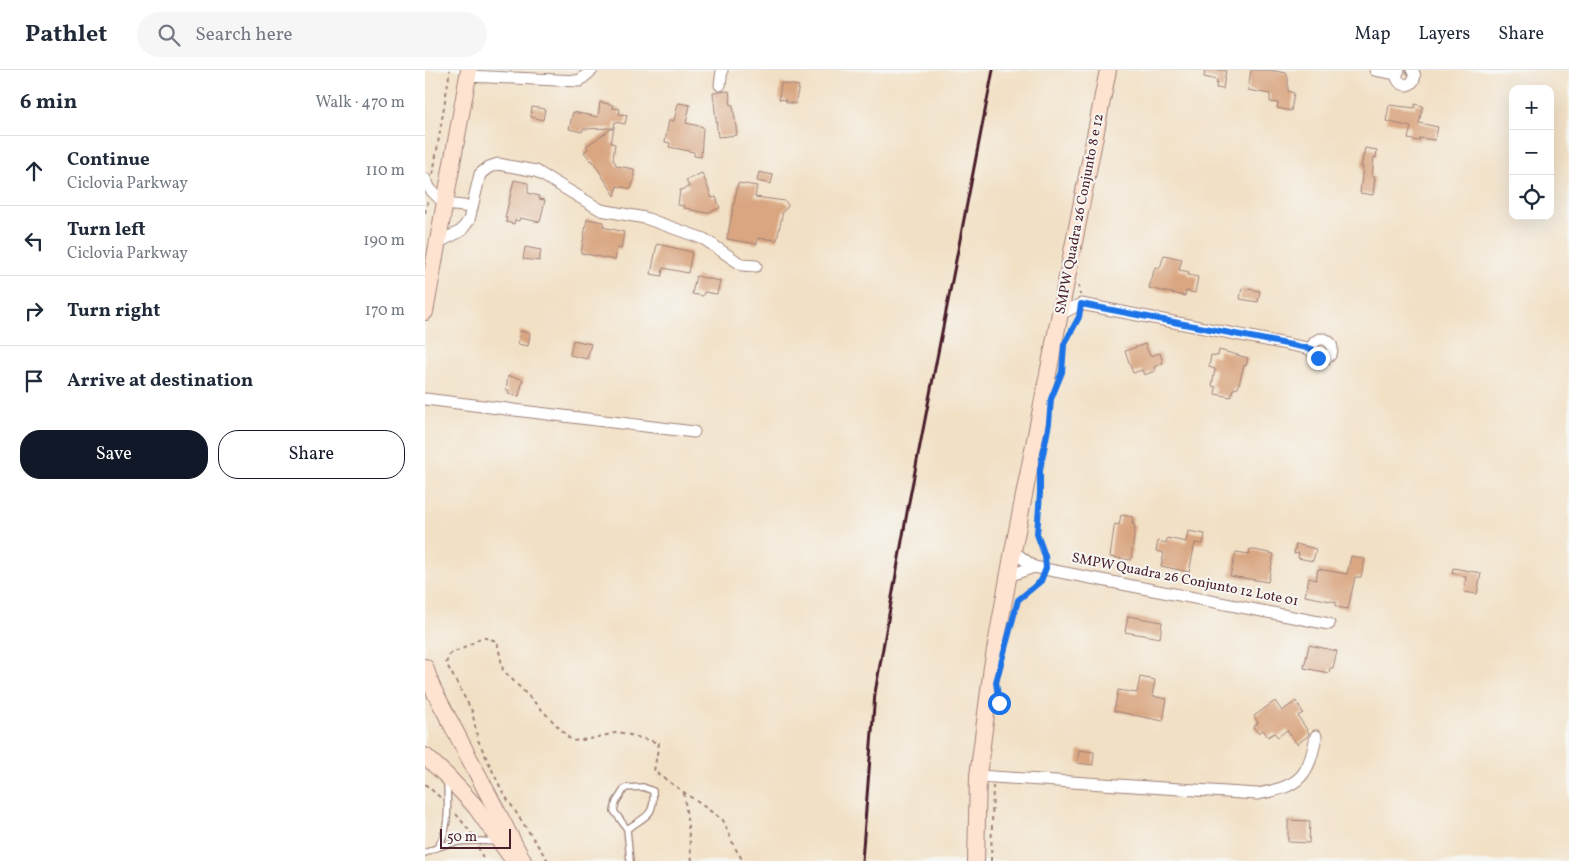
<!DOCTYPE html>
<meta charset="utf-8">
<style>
body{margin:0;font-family:Vollkorn,serif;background:#f6f6f7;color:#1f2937}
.controls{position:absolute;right:15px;top:15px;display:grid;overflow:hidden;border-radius:10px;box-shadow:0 5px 20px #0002}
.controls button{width:45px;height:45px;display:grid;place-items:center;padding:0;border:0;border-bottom:1px solid #e0e1e3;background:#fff;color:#1f2937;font:25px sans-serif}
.scale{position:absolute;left:15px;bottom:12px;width:71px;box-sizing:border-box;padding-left:5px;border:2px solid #4a1f2b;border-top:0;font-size:14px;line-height:18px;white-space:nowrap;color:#4a1f2b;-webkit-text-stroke:4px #f6f6f2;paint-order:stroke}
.stop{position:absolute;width:15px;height:15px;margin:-11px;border:4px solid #1a73e8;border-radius:50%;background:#fff}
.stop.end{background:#1a73e8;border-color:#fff;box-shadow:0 1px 5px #0008}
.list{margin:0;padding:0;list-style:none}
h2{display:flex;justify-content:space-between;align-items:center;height:65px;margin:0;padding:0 20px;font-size:21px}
h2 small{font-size:16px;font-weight:400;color:#747a83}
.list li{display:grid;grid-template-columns:32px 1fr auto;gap:15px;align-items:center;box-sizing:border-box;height:70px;padding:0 20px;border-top:1px solid #e0e1e3}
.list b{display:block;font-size:19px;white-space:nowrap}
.list p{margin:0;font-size:16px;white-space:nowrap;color:#747a83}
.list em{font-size:16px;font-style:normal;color:#747a83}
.actions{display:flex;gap:10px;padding:15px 20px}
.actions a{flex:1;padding:11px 0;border:1px solid #111827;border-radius:20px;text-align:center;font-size:18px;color:#111827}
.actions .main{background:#111827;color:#fff}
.icon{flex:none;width:28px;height:28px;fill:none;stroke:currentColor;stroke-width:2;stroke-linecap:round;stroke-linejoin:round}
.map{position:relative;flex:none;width:1144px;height:791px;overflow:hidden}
header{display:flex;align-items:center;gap:30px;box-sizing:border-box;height:70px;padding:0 25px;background:#fff;border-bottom:1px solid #e0e1e3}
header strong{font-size:24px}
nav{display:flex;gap:28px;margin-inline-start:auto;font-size:18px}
.search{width:350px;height:45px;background:#f6f6f7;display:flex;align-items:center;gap:12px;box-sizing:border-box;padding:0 18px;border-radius:28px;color:#747a83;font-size:19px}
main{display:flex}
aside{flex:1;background:#fff}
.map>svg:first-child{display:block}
.building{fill:#d9a681}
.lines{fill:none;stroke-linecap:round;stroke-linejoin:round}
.lane-casing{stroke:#9e8078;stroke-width:8}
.street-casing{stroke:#9e8078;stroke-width:13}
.secondary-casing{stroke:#9e8078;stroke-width:18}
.path{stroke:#9e8078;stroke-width:2;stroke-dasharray:4 4;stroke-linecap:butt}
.lane{stroke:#fff;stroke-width:5.5}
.street{stroke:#fff;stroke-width:11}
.secondary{stroke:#fee3d1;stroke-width:16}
.rail{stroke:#4a1f2b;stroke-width:3}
.route{stroke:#1a73e8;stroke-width:6}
.labels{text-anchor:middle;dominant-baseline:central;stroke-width:4;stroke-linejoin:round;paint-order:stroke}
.street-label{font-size:14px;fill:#4a1f2b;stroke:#f6f6f2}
</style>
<header>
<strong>Pathlet</strong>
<div class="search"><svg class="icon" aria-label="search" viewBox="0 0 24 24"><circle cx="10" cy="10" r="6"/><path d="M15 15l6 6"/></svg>Search here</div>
<nav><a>Map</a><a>Layers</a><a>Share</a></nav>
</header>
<main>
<aside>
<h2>6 min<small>Walk · 470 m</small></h2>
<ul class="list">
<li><svg class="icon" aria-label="ahead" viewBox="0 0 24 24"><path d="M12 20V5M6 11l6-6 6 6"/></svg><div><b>Continue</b><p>Ciclovia Parkway</p></div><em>110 m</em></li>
<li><svg class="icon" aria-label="left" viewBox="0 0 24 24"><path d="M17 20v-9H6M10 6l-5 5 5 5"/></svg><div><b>Turn left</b><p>Ciclovia Parkway</p></div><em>190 m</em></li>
<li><svg class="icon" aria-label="right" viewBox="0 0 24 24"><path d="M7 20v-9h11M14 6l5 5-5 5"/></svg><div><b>Turn right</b></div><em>170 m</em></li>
<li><svg class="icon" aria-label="arrive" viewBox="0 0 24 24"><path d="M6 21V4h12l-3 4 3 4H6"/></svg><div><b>Arrive at destination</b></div></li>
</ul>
<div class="actions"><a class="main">Save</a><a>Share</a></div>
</aside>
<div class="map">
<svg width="1144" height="791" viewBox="0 0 1144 791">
<rect width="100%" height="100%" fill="#f6f6f2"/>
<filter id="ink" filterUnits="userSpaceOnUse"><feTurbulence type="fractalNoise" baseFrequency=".02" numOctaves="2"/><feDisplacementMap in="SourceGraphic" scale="10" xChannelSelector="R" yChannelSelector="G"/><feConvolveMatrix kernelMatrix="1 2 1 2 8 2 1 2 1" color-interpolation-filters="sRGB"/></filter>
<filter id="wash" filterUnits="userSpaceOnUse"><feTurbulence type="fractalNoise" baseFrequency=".0096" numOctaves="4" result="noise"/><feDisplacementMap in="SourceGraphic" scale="20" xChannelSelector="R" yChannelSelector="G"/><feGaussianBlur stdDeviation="1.12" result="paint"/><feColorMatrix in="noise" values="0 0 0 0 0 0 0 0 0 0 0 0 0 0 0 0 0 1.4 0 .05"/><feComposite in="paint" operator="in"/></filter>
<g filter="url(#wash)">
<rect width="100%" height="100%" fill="#f2e0c5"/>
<g id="blocks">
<g class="building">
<path d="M 780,0 L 801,0 L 798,19 L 791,18 L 792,10 L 779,7 Z"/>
<path d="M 826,0 L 844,0 L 861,3 L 863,8 L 863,21 L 869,23 L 866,41 L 852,38 L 853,33 L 845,32 L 845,24 L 823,20 Z"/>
<path d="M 356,13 L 374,16 L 370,34 L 361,32 L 361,30 L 354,29 Z"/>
<path d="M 304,21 L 306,35 L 308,35 L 312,65 L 293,67 L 288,23 Z"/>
<path d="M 175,32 L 188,35 L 187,38 L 195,39 L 194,44 L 202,45 L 200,54 L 190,52 L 186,73 L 190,74 L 188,89 L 192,96 L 209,99 L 209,110 L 206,119 L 192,116 L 190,126 L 167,90 L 166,91 L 159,82 L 163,79 L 161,76 L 188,58 L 158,59 L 157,62 L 144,59 L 148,42 L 173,47 Z"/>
<path d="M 253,33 L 265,35 L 261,53 L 278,57 L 276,87 L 269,86 L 269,82 L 244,77 L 245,73 L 240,72 L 244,50 L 249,51 Z"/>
<path d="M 990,34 L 998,36 L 994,53 L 1013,57 L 1010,70 L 995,68 L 994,71 L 983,69 L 986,57 L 961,51 L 964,35 L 990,38 Z"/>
<path d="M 107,37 L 120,39 L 118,50 L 106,47 Z"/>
<path d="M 940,78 L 952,80 L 951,88 L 949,87 L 947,107 L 950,107 L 948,125 L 935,123 L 938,97 L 936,97 Z"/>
<path d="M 334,102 L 348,105 L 346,114 L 332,111 Z"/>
<path d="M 277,103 L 287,128 L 291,127 L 295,138 L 282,143 L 266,140 L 266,139 L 258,138 L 259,136 L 253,135 L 255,120 L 264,117 L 261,110 Z"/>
<path d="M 89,110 L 103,113 L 103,123 L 114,126 L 114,129 L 120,130 L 115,152 L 95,148 L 94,151 L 90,150 L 89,154 L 81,152 L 82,148 L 80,148 Z"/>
<path d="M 313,113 L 332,116 L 330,127 L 360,131 L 363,135 L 362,138 L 358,141 L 352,170 L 333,168 L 332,174 L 302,169 Z"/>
<path d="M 162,149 L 179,152 L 178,157 L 199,162 L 196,179 L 192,178 L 190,190 L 156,183 Z"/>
<path d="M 232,174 L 267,182 L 263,203 L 238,198 L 237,206 L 226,204 Z"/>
<path d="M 100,177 L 116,180 L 114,191 L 98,189 Z"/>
<path d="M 739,185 L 757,189 L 754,200 L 764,202 L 763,205 L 773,207 L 770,223 L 761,221 L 760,226 L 724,218 L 730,197 L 735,198 Z"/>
<path d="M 271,206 L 295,211 L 292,224 L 279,222 L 278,226 L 267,224 Z"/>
<path d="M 817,218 L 835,221 L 833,232 L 815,229 Z"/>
<path d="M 95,261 L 105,263 L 103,276 L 93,274 Z"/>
<path d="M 148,270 L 166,274 L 162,289 L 145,285 Z"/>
<path d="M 720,274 L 725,286 L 735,283 L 738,293 L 729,297 L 730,301 L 719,305 L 717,300 L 708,303 L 700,281 Z"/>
<path d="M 794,280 L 823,288 L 821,296 L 819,295 L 813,318 L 808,319 L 806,327 L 790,324 L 791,317 L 787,316 L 790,299 L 784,297 L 786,285 L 793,286 Z"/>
<path d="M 83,306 L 98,309 L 94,326 L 83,324 L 84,320 L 81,320 Z"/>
<path d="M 696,445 L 708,447 L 707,454 L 709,454 L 710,458 L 706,490 L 685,487 L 689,458 L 690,454 L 694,455 Z"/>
<path d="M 763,461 L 780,464 L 778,474 L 770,473 L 764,502 L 736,496 L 739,483 L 731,481 L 733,471 L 741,473 L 742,468 L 761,472 Z"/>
<path d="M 871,474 L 891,479 L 888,491 L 873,488 L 874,483 L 869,484 Z"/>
<path d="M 825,479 L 849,484 L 843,512 L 805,506 L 811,482 L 824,484 Z"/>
<path d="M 926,486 L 940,489 L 936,507 L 930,507 L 923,539 L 911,537 L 911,532 L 880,526 L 884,508 L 891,510 L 893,499 L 922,504 Z"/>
<path d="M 1028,498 L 1056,503 L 1052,524 L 1039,522 L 1041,507 L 1027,503 Z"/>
<path d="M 703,546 L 737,552 L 735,568 L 700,562 Z"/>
<path d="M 884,575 L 912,581 L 908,598 L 905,598 L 904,603 L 879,598 Z"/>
<path d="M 715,607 L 730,610 L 727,626 L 742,629 L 738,651 L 689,641 L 693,620 L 712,623 Z"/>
<path d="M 850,631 L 857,641 L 871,631 L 878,643 L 873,646 L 884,663 L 883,666 L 872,674 L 862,660 L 853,667 L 849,663 L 843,667 L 838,660 L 833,663 L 828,657 L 833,653 L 829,646 Z"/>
<path d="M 654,680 L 669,682 L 668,695 L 652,693 Z"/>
<path d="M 863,750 L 885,751 L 884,773 L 863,772 Z"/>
</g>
</g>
</g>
<g filter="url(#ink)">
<use href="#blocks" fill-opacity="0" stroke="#9e8078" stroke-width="1"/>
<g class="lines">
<defs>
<g id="lane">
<path d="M 202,759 L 189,741 L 191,732 L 200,718 L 218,717 L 228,721 C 230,746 221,746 202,759 L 205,791"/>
<path d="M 13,776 C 26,758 22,732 22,711"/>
<path d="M 0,783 C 25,770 43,770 71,772"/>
</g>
<g id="street">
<path d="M 950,0 L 972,4"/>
<path d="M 974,0 C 969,7 973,14 982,15 C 989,13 992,6 987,0"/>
<path d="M 43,6 L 154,11 L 167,0"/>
<path d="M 295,15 L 297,0"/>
<path d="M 0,109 L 5,119 L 20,134 L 47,137"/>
<path d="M 12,173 L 36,161 L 44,150 L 55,104 L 64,97 L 73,94 L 111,101 L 176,140 L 220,148 L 279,169 L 317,195 L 331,196"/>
<path d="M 635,244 L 656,234 L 887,279"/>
<circle cx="897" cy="279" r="10"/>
<path d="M 0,329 L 269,362"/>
<path d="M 588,481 L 609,497 L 904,554"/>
<path d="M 583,506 L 609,497"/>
<path d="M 553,706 L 832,724 C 874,717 884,707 891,666"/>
</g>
<g id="secondary">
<path d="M 0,242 L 44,0"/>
<path d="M 0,597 L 7,617 L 98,791"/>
<path d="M 0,686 L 22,706 L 50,736 L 89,791"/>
<path d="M 551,791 L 553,706 L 567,597 L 588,481 L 683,0"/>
</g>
</defs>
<use href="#lane" class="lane-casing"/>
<use href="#street" class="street-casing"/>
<use href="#secondary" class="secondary-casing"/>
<g class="path">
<path d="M 8,104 L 25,0"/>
<path d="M 0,143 L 3,130"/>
<path d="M 654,215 L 655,225"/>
<path d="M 644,265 L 654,245"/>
<path d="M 615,413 L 612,464 L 620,489"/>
<path d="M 593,530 L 616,511 L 617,508"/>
<path d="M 0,714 L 16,728"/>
<path d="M 259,723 L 267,791"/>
<path d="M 31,744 L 47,764"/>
<path d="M 53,777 L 59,791"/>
<path d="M 123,791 L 77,721 L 53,670 L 47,641 L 21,593 L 25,584 L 41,577 L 57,567 L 72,571 L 78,600 L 147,671 L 165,669 L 194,662 L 234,673 L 229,701 L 298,750 L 309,776 L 318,791"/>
<path d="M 566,791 L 568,716"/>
</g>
<use href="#lane" class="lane"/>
<use href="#street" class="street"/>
<use href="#secondary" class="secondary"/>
<path class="rail" d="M 437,791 L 450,623 L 483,437 L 568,0"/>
</g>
</g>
<g class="lines" filter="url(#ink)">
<path class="route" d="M 574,633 L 571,612 L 593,530 L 616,511 L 621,498 L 620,486 L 612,464 L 615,423 L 615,400 L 624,353 L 626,329 L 637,302 L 639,275 L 654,247 L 656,234 L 887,279 L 890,286 L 893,288"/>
</g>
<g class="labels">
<g class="street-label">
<text transform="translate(655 144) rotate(-79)">SMPW Quadra 26 Conjunto 8 e 12</text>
<text transform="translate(760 510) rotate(11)">SMPW Quadra 26 Conjunto 12 Lote 01</text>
</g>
</g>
</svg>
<div class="controls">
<button>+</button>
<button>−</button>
<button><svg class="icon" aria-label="locate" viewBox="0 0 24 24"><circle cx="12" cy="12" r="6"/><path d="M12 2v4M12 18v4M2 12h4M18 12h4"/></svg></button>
</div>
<div class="scale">50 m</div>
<div class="stop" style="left:574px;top:633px"></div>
<div class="stop end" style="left:893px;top:288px"></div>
</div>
</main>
